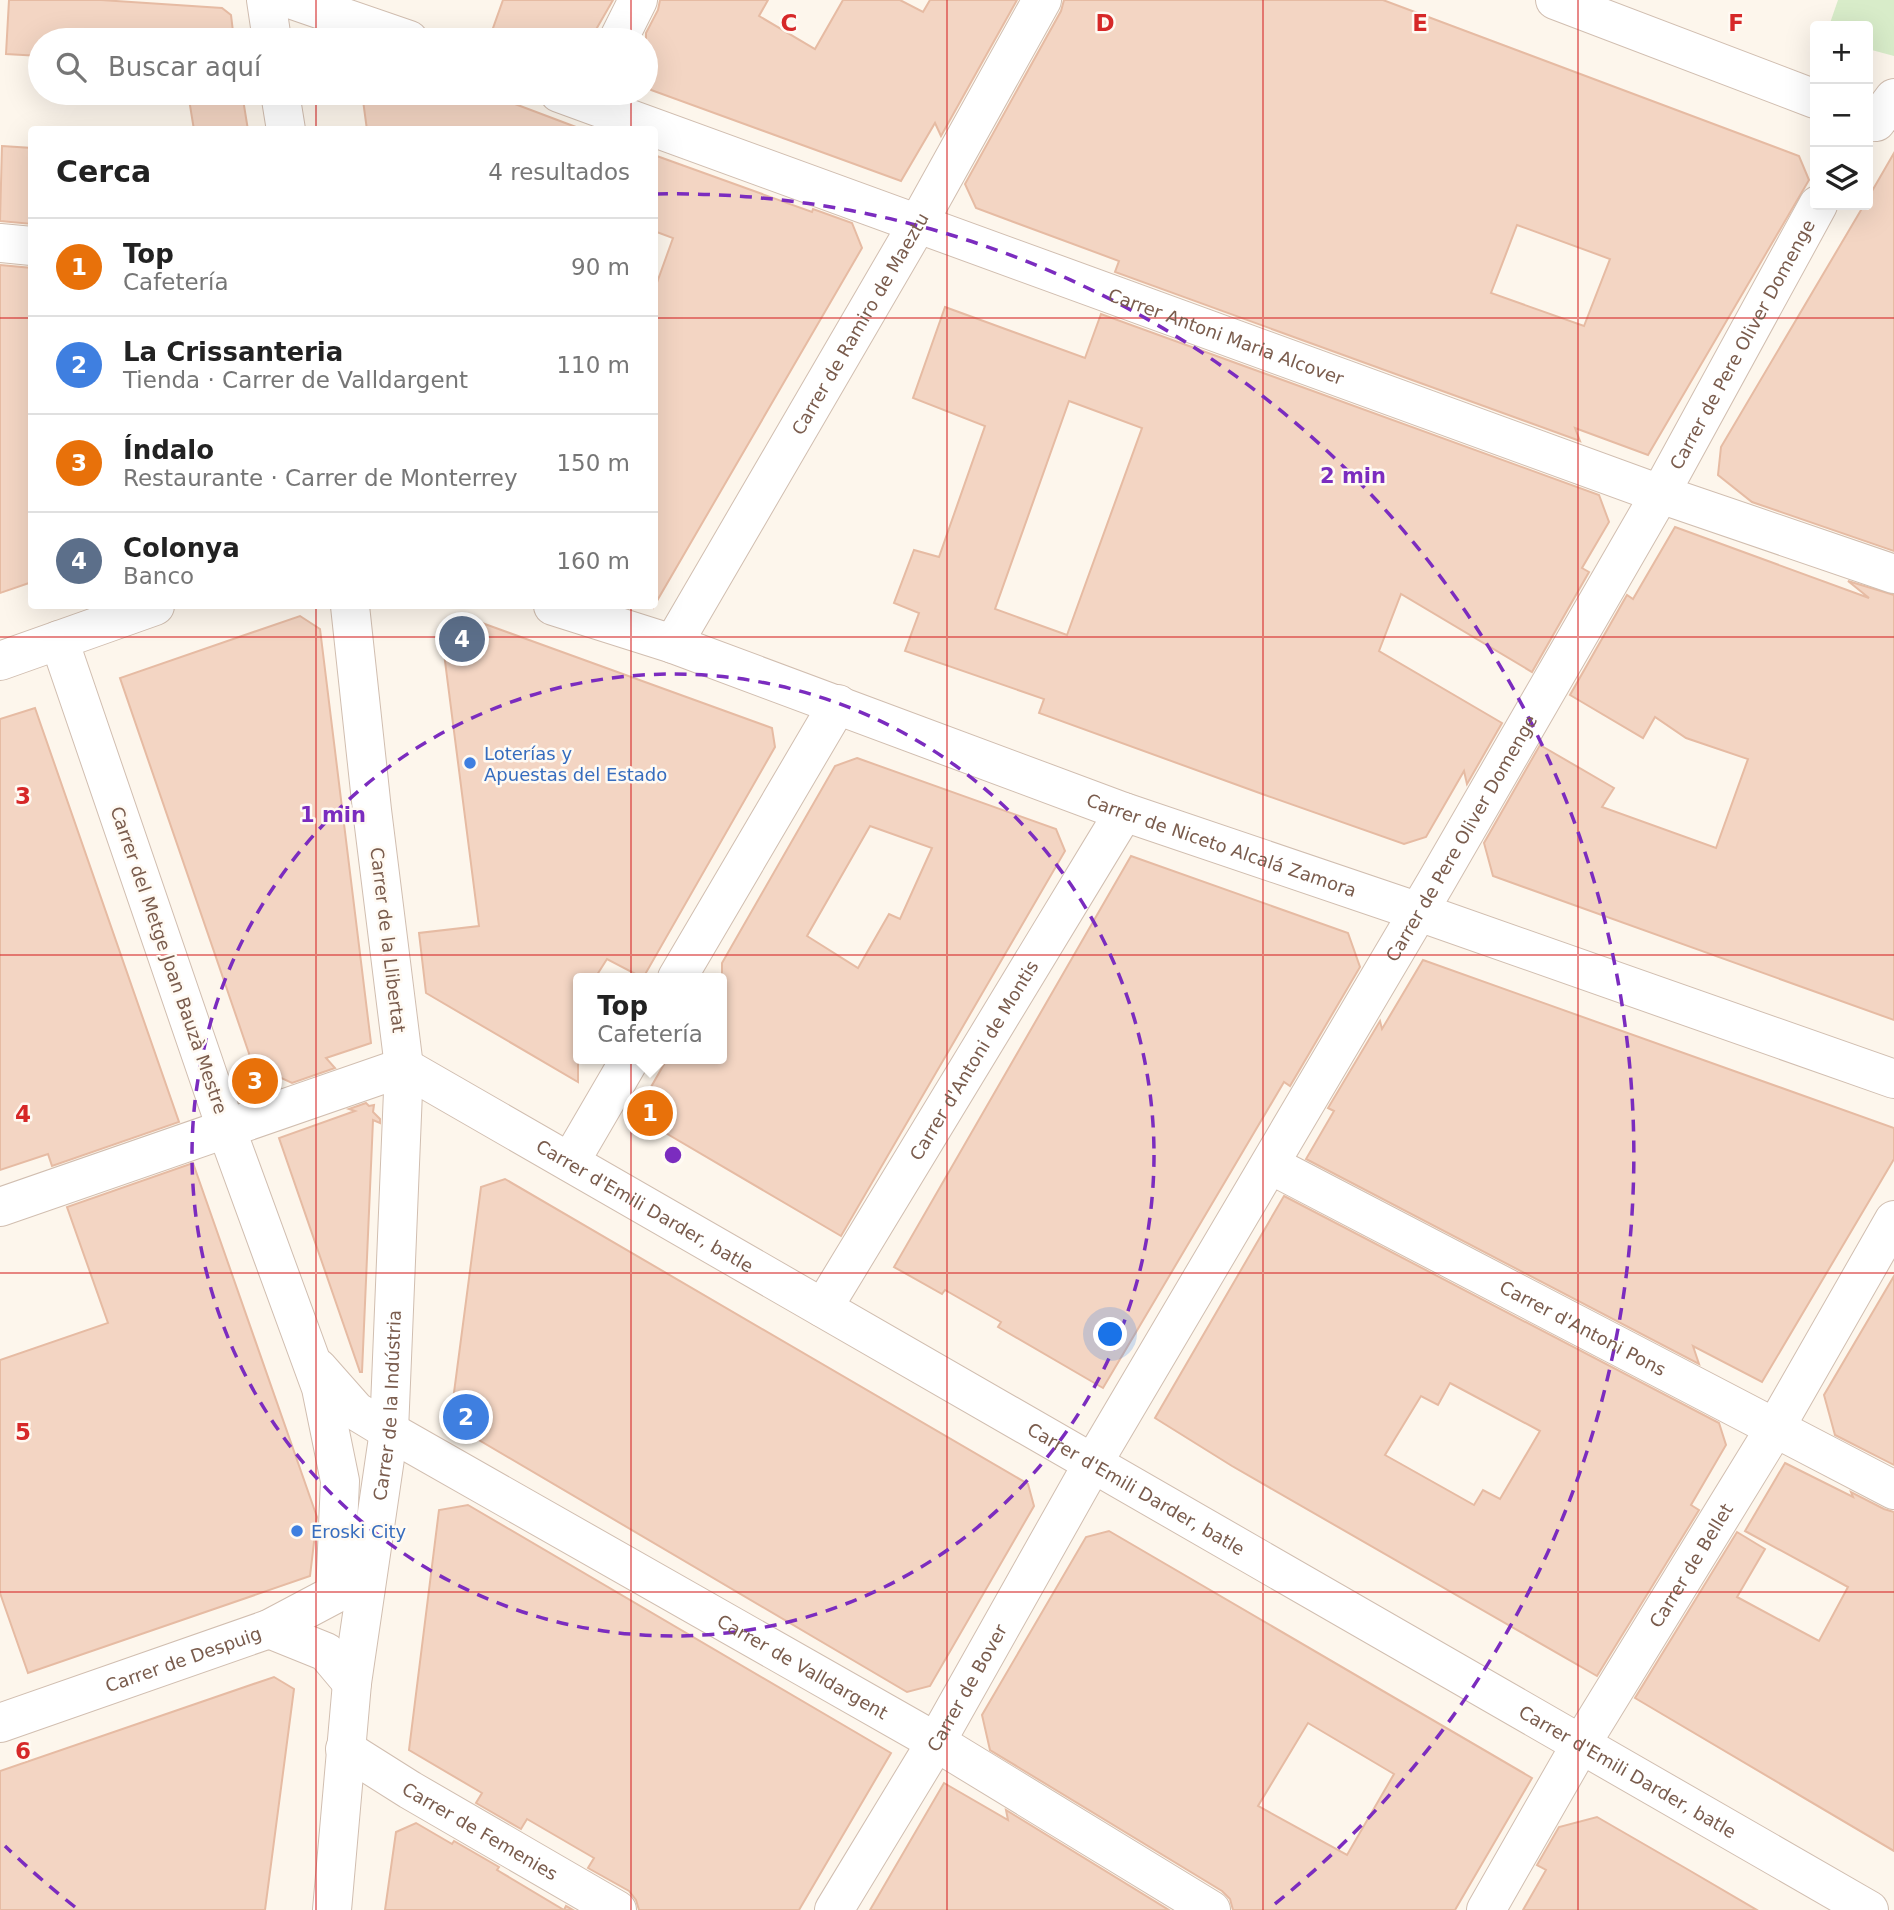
<!DOCTYPE html>
<html lang="es">
<meta charset="utf-8">
<style>
body{margin:0;font-family:"DejaVu Sans",sans-serif;background:#f2f2f2;color:#222}
.controls{position:absolute;right:21px;top:21px;display:grid;overflow:hidden;border-radius:7px;box-shadow:0 7px 28px #0002}
.controls button{width:63px;height:63px;display:grid;place-items:center;padding:0;border:0;border-bottom:2px solid #e0e0e0;background:#fff;color:#222;font:35px sans-serif}
.you{position:absolute;left:1111px;top:1335px;width:24px;height:24px;margin:-18px;border:5px solid #fff;border-radius:50%;background:#1a73e8;box-shadow:0 0 0 10px #1a73e833}
.badge{display:grid;place-items:center;width:46px;height:46px;border-radius:50%;background:#111827;color:#fff;font-size:23px;font-weight:700}
.pin{position:absolute;translate:-50% -50%;border:4px solid #fff;box-shadow:0 2px 7px #0006}
.popup{position:absolute;left:573px;top:973px;width:154px;height:91px;box-sizing:border-box;display:grid;place-content:center;border-radius:7px;background:#fff;filter:drop-shadow(0 2px 5px #0005);font-size:23px;white-space:nowrap;color:#767676}
.popup b{font-size:26px;color:#222}
.popup::after{content:'';position:absolute;left:50%;top:100%;margin-left:-14px;border:14px solid transparent;border-top-color:#fff}
.list{margin:0;padding:0;list-style:none}
h2{display:flex;justify-content:space-between;align-items:center;height:91px;margin:0;padding:0 28px;font-size:30px}
h2 small{font-size:23px;font-weight:400;color:#767676}
.list li{display:grid;grid-template-columns:46px 1fr auto;gap:21px;align-items:center;box-sizing:border-box;height:98px;padding:0 28px;border-top:2px solid #e0e0e0}
.list b{display:block;font-size:26px;white-space:nowrap}
.list p{margin:0;font-size:23px;white-space:nowrap;color:#767676}
.list em{font-size:23px;font-style:normal;color:#767676}
.icon{flex:none;width:38px;height:38px;fill:none;stroke:currentColor;stroke-width:2;stroke-linecap:round;stroke-linejoin:round}
.map{position:relative;flex:none;width:1894px;height:1910px;overflow:hidden}
.search{position:absolute;background:#fff;box-shadow:0 7px 28px #0002;left:28px;top:28px;width:630px;height:77px;display:flex;align-items:center;gap:18px;box-sizing:border-box;padding:0 24px;border-radius:38px;color:#767676;font-size:26px}
.panel{position:absolute;background:#fff;box-shadow:0 7px 28px #0002;left:28px;top:126px;width:630px;height:483px;border-radius:7px}
.map>svg:first-child{display:block}
.green{fill:#d8ecc9}
.building{fill:#f3d5c3;stroke:#e6bba3;stroke-width:2;fill-rule:evenodd}
.lines{fill:none;stroke-linecap:round;stroke-linejoin:round}
.minor-casing{stroke:#d1beb0;stroke-width:40}
.minor{stroke:#fff;stroke-width:38}
.grid{fill:none;stroke:#d62828;stroke-width:2;stroke-opacity:0.55}
.ring{fill:none;stroke:#7b2cbf;stroke-width:3.5;stroke-dasharray:12 9}
.shop-dot{fill:#3f7fe0;stroke:#fffaf3;stroke-width:2.5}
.labels{text-anchor:middle;dominant-baseline:central;stroke-width:5;stroke-linejoin:round;paint-order:stroke}
.street-label{font-size:18px;fill:#7a5c4d;stroke:#fffaf3}
.shop-label{font-size:18px;fill:#366cbe;stroke:#fffaf3;text-anchor:start}
.grid-label{font-size:23px;text-anchor:middle;font-weight:bold;fill:#d62828;stroke:#fffaf3;stroke-width:5;stroke-linejoin:round;paint-order:stroke}
.centre{fill:#7b2cbf;stroke:#fffaf3;stroke-width:3.5}
.ring-label{font-size:21px;text-anchor:middle;font-weight:bold;fill:#7b2cbf;stroke:#fffaf3;stroke-width:5;stroke-linejoin:round;paint-order:stroke}
</style>
<div class="map">
<svg width="1894" height="1910" viewBox="0 0 1894 1910">
<rect width="100%" height="100%" fill="#fdf6ec"/>
<path class="green" d="M 1838,0 L 1894,0 L 1894,56 L 1868,49 L 1868,26 L 1829,26 Z"/>
<g class="building">
<path d="M 9,0 L 101,0 L 222,8 L 231,15 L 234,40 L 40,40 L 40,56 L 6,54 Z"/>
<path d="M 503,0 L 613,0 L 590,40 L 517,40 L 492,31 Z"/>
<path d="M 660,0 L 768,0 L 759,16 L 815,49 L 843,0 L 900,0 L 923,12 L 930,0 L 1017,0 L 941,136 L 935,123 L 901,181 L 651,90 L 646,75 L 646,33 L 658,10 Z"/>
<path d="M 1064,0 L 1383,0 L 1799,156 L 1809,180 L 1648,455 L 1575,428 L 1580,441 L 1115,272 L 1119,261 L 976,208 L 965,184 L 1061,11 ZM 1517,225 L 1610,259 L 1584,326 L 1491,293 Z"/>
<path d="M 188,93 L 242,93 L 248,130 L 194,130 Z"/>
<path d="M 362,93 L 486,93 L 576,127 L 576,130 L 367,130 Z"/>
<path d="M 2,146 L 32,148 L 32,224 L 0,221 Z"/>
<path d="M 1894,153 L 1894,551 L 1752,502 L 1718,475 L 1721,447 L 1864,205 L 1868,205 L 1868,198 Z"/>
<path d="M 654,155 L 812,212 L 813,209 L 852,223 L 862,248 L 654,606 L 654,291 L 673,238 L 654,231 Z"/>
<path d="M 0,265 L 32,268 L 32,582 L 0,593 Z"/>
<path d="M 945,307 L 1085,358 L 1101,314 L 1599,495 L 1609,522 L 1582,568 L 1589,572 L 1532,672 L 1401,594 L 1379,651 L 1502,723 L 1467,784 L 1464,771 L 1426,837 L 1404,844 L 1265,795 L 1039,713 L 1044,699 L 905,651 L 919,613 L 894,603 L 914,550 L 939,557 L 985,426 L 913,398 ZM 1069,401 L 1142,428 L 1067,635 L 995,609 Z"/>
<path d="M 1675,527 L 1869,598 L 1848,581 L 1894,595 L 1894,1020 L 1493,876 L 1484,843 L 1540,745 L 1614,788 L 1602,807 L 1716,848 L 1748,759 L 1686,738 L 1655,717 L 1643,738 L 1570,695 L 1627,595 L 1633,599 Z"/>
<path d="M 460,615 L 772,728 L 775,747 L 643,978 L 607,959 L 595,978 L 578,978 L 578,1082 L 426,993 L 419,933 L 479,926 L 441,630 Z"/>
<path d="M 300,616 L 320,629 L 371,1043 L 326,1058 L 335,1068 L 292,1083 L 253,1065 L 120,678 Z"/>
<path d="M 35,708 L 179,1122 L 52,1166 L 48,1154 L 0,1170 L 0,719 Z"/>
<path d="M 857,758 L 1056,829 L 1065,851 L 841,1236 L 635,1115 L 667,1059 L 722,1059 L 722,963 L 835,766 ZM 870,826 L 932,848 L 900,919 L 889,914 L 858,968 L 807,936 Z"/>
<path d="M 1131,856 L 1348,933 L 1360,967 L 1290,1086 L 1284,1082 L 1103,1388 L 998,1327 L 1001,1322 L 945,1290 L 942,1294 L 894,1267 Z"/>
<path d="M 1423,960 L 1894,1128 L 1894,1159 L 1762,1382 L 1693,1346 L 1699,1364 L 1306,1159 L 1334,1111 L 1328,1108 L 1380,1021 L 1382,1029 Z"/>
<path d="M 366,1103 L 369,1106 L 374,1105 L 373,1112 L 380,1119 L 380,1123 L 373,1120 L 362,1372 L 360,1372 L 279,1138 L 355,1111 L 349,1109 Z"/>
<path d="M 193,1163 L 317,1517 L 310,1576 L 28,1673 L 0,1593 L 0,1360 L 108,1323 L 67,1207 Z"/>
<path d="M 505,1179 L 1028,1484 L 1034,1506 L 930,1686 L 907,1692 L 450,1423 L 481,1187 Z"/>
<path d="M 1284,1196 L 1719,1423 L 1726,1445 L 1691,1505 L 1699,1510 L 1597,1676 L 1232,1466 L 1155,1418 ZM 1450,1383 L 1540,1431 L 1500,1499 L 1483,1490 L 1474,1505 L 1385,1455 L 1421,1396 L 1438,1405 Z"/>
<path d="M 1894,1276 L 1894,1465 L 1835,1435 L 1824,1395 Z"/>
<path d="M 1785,1463 L 1853,1497 L 1851,1492 L 1884,1509 L 1894,1512 L 1894,1851 L 1635,1698 L 1737,1532 L 1765,1549 L 1737,1597 L 1819,1641 L 1848,1587 L 1745,1531 Z"/>
<path d="M 468,1505 L 891,1753 L 799,1910 L 639,1910 L 636,1900 L 629,1891 L 588,1868 L 594,1858 L 527,1819 L 521,1829 L 476,1803 L 482,1793 L 409,1750 L 439,1510 Z"/>
<path d="M 1109,1531 L 1532,1778 L 1455,1910 L 1233,1910 L 1230,1899 L 1222,1891 L 990,1750 L 982,1715 L 1086,1537 ZM 1308,1723 L 1394,1774 L 1347,1855 L 1258,1806 Z"/>
<path d="M 274,1677 L 294,1689 L 265,1910 L 0,1910 L 0,1771 Z"/>
<path d="M 944,1783 L 1008,1820 L 1006,1810 L 1169,1910 L 870,1910 Z"/>
<path d="M 1597,1817 L 1687,1869 L 1757,1910 L 1523,1910 L 1546,1870 L 1537,1865 L 1559,1827 Z"/>
<path d="M 416,1823 L 452,1844 L 454,1841 L 499,1867 L 497,1870 L 564,1910 L 566,1906 L 573,1910 L 385,1910 L 396,1832 Z"/>
</g>
<g class="lines">
<defs>
<g id="minor">
<path d="M 266,0 L 272,40"/>
<path d="M 293,0 L 409,40"/>
<path d="M 1555,0 L 1815,99"/>
<path d="M 618,40 L 638,0"/>
<path d="M 280,93 L 286,130"/>
<path id="s1" d="M 559,93 L 1660,494 L 1894,574"/>
<path d="M 1876,122 L 1894,98"/>
<path d="M 0,243 L 32,246"/>
<path id="s2" d="M 553,606 L 673,644 L 1124,812 L 1419,912 L 1894,1079"/>
<path id="s3" d="M 673,644 L 917,225 L 1042,0"/>
<path d="M 0,661 L 155,606"/>
<path d="M 677,978 L 838,704"/>
<path id="s4" d="M 404,1067 L 1869,1910"/>
<path d="M 570,1162 L 630,1059"/>
<path id="s5" d="M 1271,1165 L 1894,1490"/>
<path d="M 0,1207 L 404,1067"/>
<path id="s6" d="M 823,1308 L 1124,812"/>
<path id="s7" d="M 318,1368 L 356,1411 L 389,1431 L 936,1742 L 1211,1910"/>
<path d="M 269,1629 L 326,1652 L 352,1683"/>
<path id="s8" d="M 0,1723 L 269,1629 L 335,1594 L 340,1481 L 321,1388 L 226,1128 L 59,640"/>
<path id="s9" d="M 345,1749 L 410,1790 L 617,1910"/>
<path id="s10" d="M 332,1910 L 352,1683 L 389,1431 L 404,1067 L 372,810 L 350,606"/>
<path id="s11" d="M 834,1910 L 936,1742 L 1093,1463 L 1436,882 L 1660,494 L 1818,205"/>
<path id="s12" d="M 1486,1910 L 1581,1744 L 1775,1428 L 1894,1220"/>
</g>
</defs>
<use href="#minor" class="minor-casing"/>
<use href="#minor" class="minor"/>
</g>
<path class="grid" d="M 316,0 L 316,40M 631,0 L 631,40M 947,0 L 947,1910M 1263,0 L 1263,1910M 1578,0 L 1578,1910M 316,93 L 316,130M 631,93 L 631,130M 0,318 L 32,318M 654,318 L 1894,318M 316,606 L 316,1910M 631,606 L 631,1910M 0,637 L 1894,637M 0,955 L 1894,955M 0,1273 L 1894,1273M 0,1592 L 1894,1592"/>
<g class="ring">
<circle cx="673" cy="1155" r="481"/>
<path d="M75 1907A961 961 0 0 1 5 1846M656 194A961 961 0 0 1 1271 1907"/>
</g>
<g class="shop-dot">
<circle cx="470" cy="763" r="7"/>
<circle cx="297" cy="1531" r="7"/>
</g>
<g class="labels">
<g class="street-label">
<text stroke="none"><textPath href="#s3" startOffset="371">Carrer de Ramiro de Maeztu</textPath></text>
<text stroke="none"><textPath href="#s1" startOffset="710">Carrer Antoni Maria Alcover</textPath></text>
<text stroke="none"><textPath href="#s11" startOffset="1810">Carrer de Pere Oliver Domenge</textPath></text>
<text stroke="none"><textPath href="#s11" startOffset="1242">Carrer de Pere Oliver Domenge</textPath></text>
<text stroke="none"><textPath href="#s2" startOffset="710">Carrer de Niceto Alcalá Zamora</textPath></text>
<text transform="translate(388 940) rotate(83)">Carrer de la Llibertat</text>
<text transform="translate(169 960) rotate(71)">Carrer del Metge Joan Bauzà Mestre</text>
<text stroke="none"><textPath href="#s6" startOffset="290">Carrer d'Antoni de Montis</textPath></text>
<text stroke="none"><textPath href="#s4" startOffset="278">Carrer d'Emili Darder, batle</textPath></text>
<text stroke="none"><textPath href="#s5" startOffset="352">Carrer d'Antoni Pons</textPath></text>
<text stroke="none"><textPath href="#s10" startOffset="508">Carrer de la Indústria</textPath></text>
<text stroke="none"><textPath href="#s4" startOffset="845">Carrer d'Emili Darder, batle</textPath></text>
<text stroke="none"><textPath href="#s12" startOffset="401">Carrer de Bellet</textPath></text>
<text stroke="none"><textPath href="#s8" startOffset="194">Carrer de Despuig</textPath></text>
<text stroke="none"><textPath href="#s7" startOffset="572">Carrer de Valldargent</textPath></text>
<text stroke="none"><textPath href="#s11" startOffset="259">Carrer de Bover</textPath></text>
<text stroke="none"><textPath href="#s4" startOffset="1412">Carrer d'Emili Darder, batle</textPath></text>
<text stroke="none"><textPath href="#s9" startOffset="158">Carrer de Femenies</textPath></text>
</g>
<g class="shop-label">
<text x="484" y="753">Loterías y<tspan x="484" dy="21">Apuestas del Estado</tspan></text>
<text x="311" y="1531">Eroski City</text>
</g>
</g>
<g class="grid-label">
<text x="789" y="31">C</text>
<text x="1105" y="31">D</text>
<text x="1420" y="31">E</text>
<text x="1736" y="31">F</text>
<text x="23" y="804">3</text>
<text x="23" y="1122">4</text>
<text x="23" y="1440">5</text>
<text x="23" y="1759">6</text>
</g>
<circle cx="673" cy="1155" r="10" class="centre"/>
<g class="ring-label">
<text x="1353" y="483">2 min</text>
<text x="333" y="822">1 min</text>
</g>
</svg>
<div class="controls">
<button>+</button>
<button>−</button>
<button><svg class="icon" aria-label="layers" viewBox="0 0 24 24"><path d="M12 4l9 5-9 5-9-5zM3 14l9 5 9-5"/></svg></button>
</div>
<div class="you"></div>
<div class="pin badge" style="left:650px;top:1113px;background:#e8710a">1</div>
<div class="popup"><b>Top</b>Cafetería</div>
<div class="pin badge" style="left:466px;top:1417px;background:#3f7fe0">2</div>
<div class="pin badge" style="left:255px;top:1081px;background:#e8710a">3</div>
<div class="pin badge" style="left:462px;top:639px;background:#5c6f8a">4</div>
<div class="search"><svg class="icon" aria-label="search" viewBox="0 0 24 24"><circle cx="10" cy="10" r="6"/><path d="M15 15l6 6"/></svg>Buscar aquí</div>
<section class="panel">
<h2>Cerca<small>4 resultados</small></h2>
<ul class="list">
<li><span class="badge" style="background:#e8710a">1</span><div><b>Top</b><p>Cafetería</p></div><em>90 m</em></li>
<li><span class="badge" style="background:#3f7fe0">2</span><div><b>La Crissanteria</b><p>Tienda · Carrer de Valldargent</p></div><em>110 m</em></li>
<li><span class="badge" style="background:#e8710a">3</span><div><b>Índalo</b><p>Restaurante · Carrer de Monterrey</p></div><em>150 m</em></li>
<li><span class="badge" style="background:#5c6f8a">4</span><div><b>Colonya</b><p>Banco</p></div><em>160 m</em></li>
</ul>
</section>
</div>
